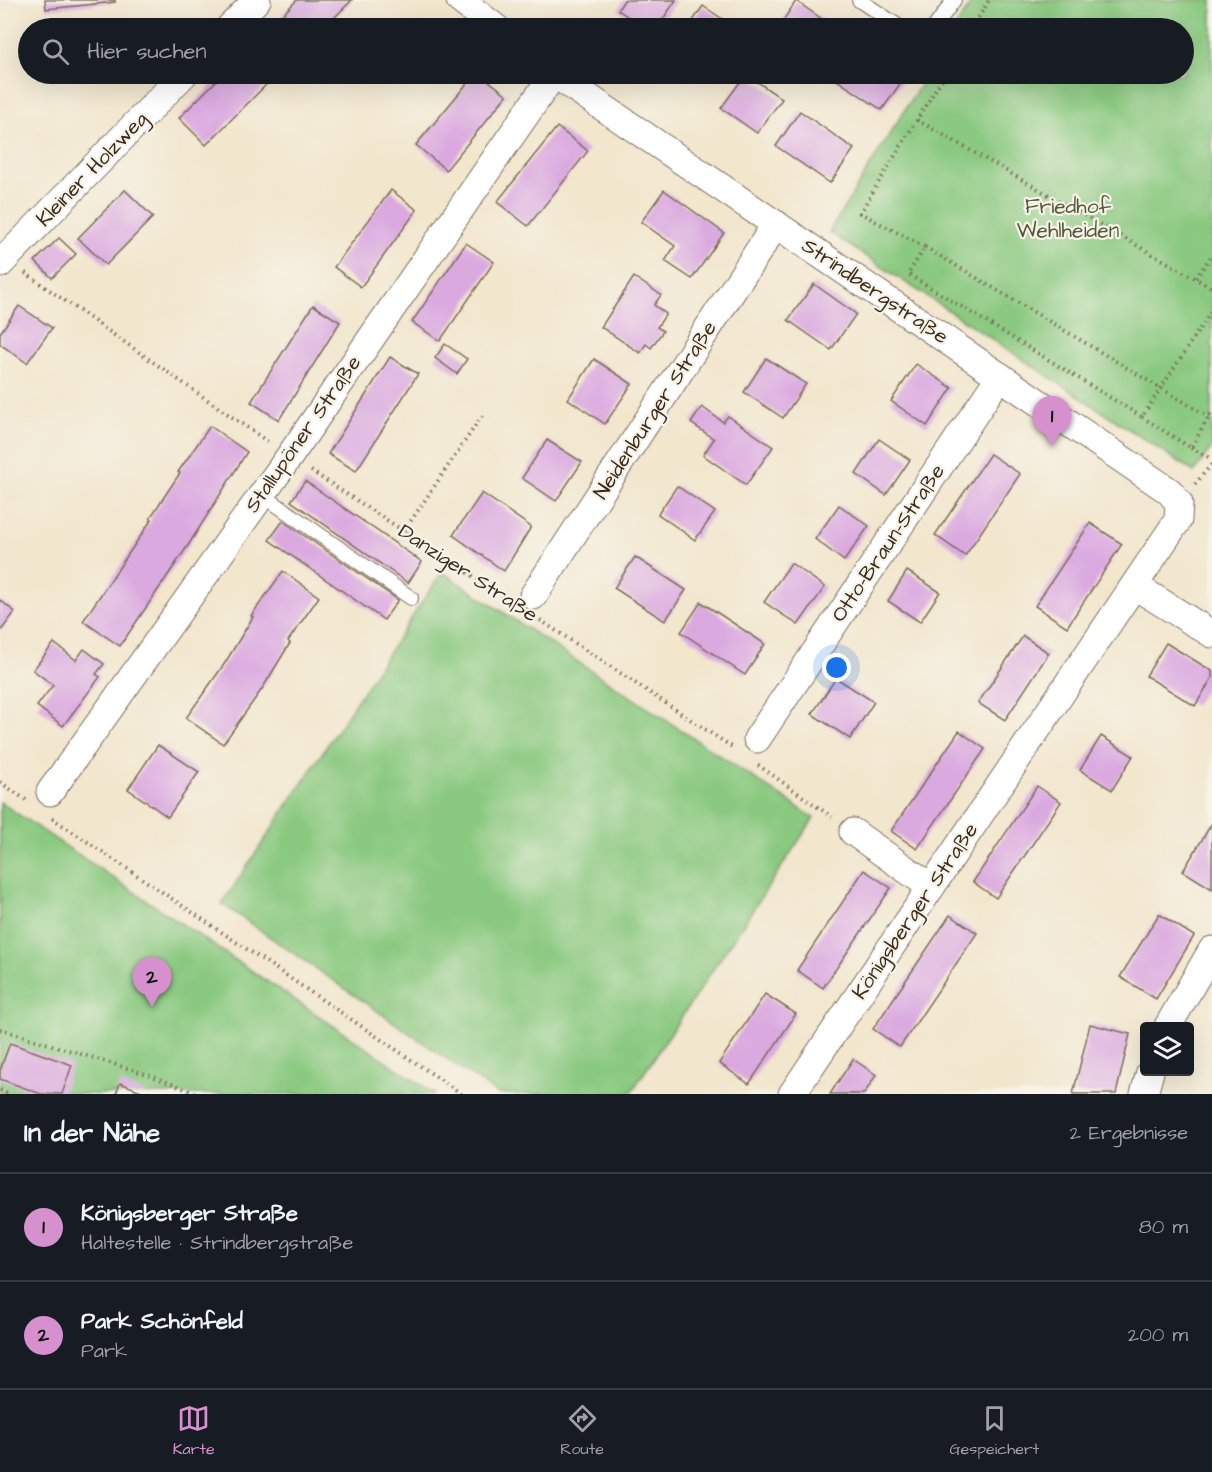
<!DOCTYPE html>
<html lang="de">
<meta charset="utf-8">
<style>
body{margin:0;font-family:"Architects Daughter",sans-serif;background:#242831;color:#f1f3f6}
.controls{position:absolute;right:18px;bottom:18px;display:grid;overflow:hidden;border-radius:6px;box-shadow:0 6px 24px #0002}
.controls button{width:54px;height:54px;display:grid;place-items:center;padding:0;border:0;border-bottom:2px solid #363941;background:#171b24;color:#f1f3f6;font:30px sans-serif}
.you{position:absolute;left:837px;top:668px;width:21px;height:21px;margin:-15px;border:4px solid #fff;border-radius:50%;background:#1a73e8;box-shadow:0 0 0 9px #1a73e833}
.badge{display:grid;place-items:center;width:39px;height:39px;border-radius:50%;background:#d690ce;color:#111;font-size:20px;font-weight:700}
.pin{position:absolute;translate:-50% -50px;filter:drop-shadow(0 2px 3px #0008)}
.pin::after{content:'';position:absolute;top:32px;width:21px;height:18px;background:inherit;clip-path:polygon(0 0,100% 0,50% 100%)}
.list{margin:0;padding:0;list-style:none}
h2{display:flex;justify-content:space-between;align-items:center;height:78px;margin:0;padding:0 24px;font-size:26px}
h2 small{font-size:20px;font-weight:400;color:#9ea1a6}
.list li{display:grid;grid-template-columns:39px 1fr auto;gap:18px;align-items:center;box-sizing:border-box;height:108px;padding:0 24px;border-top:2px solid #363941}
.list b{display:block;font-size:22px;white-space:nowrap}
.list p{margin:0;font-size:20px;white-space:nowrap;color:#9ea1a6}
.list em{font-size:20px;font-style:normal;color:#9ea1a6}
.icon{flex:none;width:33px;height:33px;fill:none;stroke:currentColor;stroke-width:2;stroke-linecap:round;stroke-linejoin:round}
.map{position:relative;flex:none;width:1212px;height:1094px;overflow:hidden}
.search{position:absolute;background:#171b24;box-shadow:0 6px 24px #0002;left:18px;right:18px;top:18px;height:66px;display:flex;align-items:center;gap:15px;box-sizing:border-box;padding:0 21px;border-radius:33px;color:#9ea1a6;font-size:22px}
.sheet{height:294px;background:#171b24}
nav{display:flex;justify-content:space-around;align-items:center;box-sizing:border-box;height:84px;border-top:2px solid #363941;background:#171b24;font-size:16px;color:#9ea1a6}
nav a{display:grid;justify-items:center;gap:3px}
nav .on{color:#d690ce}
.map>svg:first-child{display:block}
.green{fill:#8ac980;stroke:#627a4f;stroke-width:1.5}
.building{fill:#daa9e0}
.lines{fill:none;stroke-linecap:round;stroke-linejoin:round}
.lane-casing{stroke:#7b6c5b;stroke-width:16}
.street-casing{stroke:#7b6c5b;stroke-width:29}
.path{stroke:#7b6c5b;stroke-width:4;stroke-dasharray:1.5 4.5;stroke-linecap:butt}
.lane{stroke:#fff;stroke-width:14}
.street{stroke:#fff;stroke-width:27}
.labels{text-anchor:middle;dominant-baseline:central;stroke-width:4.5;stroke-linejoin:round;paint-order:stroke}
.street-label{font-size:21px;fill:#3b2a1e;stroke:#f7f3e8}
.park-label{font-size:21px;fill:#535a3b;stroke:#f7f3e8}
</style>
<div class="map">
<svg width="1212" height="1094" viewBox="0 0 1212 1094">
<rect width="100%" height="100%" fill="#f7f3e8"/>
<filter id="ink" filterUnits="userSpaceOnUse"><feTurbulence type="fractalNoise" baseFrequency=".0167" numOctaves="2"/><feDisplacementMap in="SourceGraphic" scale="12" xChannelSelector="R" yChannelSelector="G"/><feConvolveMatrix kernelMatrix="1 2 1 2 8 2 1 2 1" color-interpolation-filters="sRGB"/></filter>
<filter id="wash" filterUnits="userSpaceOnUse"><feTurbulence type="fractalNoise" baseFrequency=".008" numOctaves="4" result="noise"/><feDisplacementMap in="SourceGraphic" scale="24" xChannelSelector="R" yChannelSelector="G"/><feGaussianBlur stdDeviation="1.35" result="paint"/><feColorMatrix in="noise" values="0 0 0 0 0 0 0 0 0 0 0 0 0 0 0 0 0 1.4 0 .05"/><feComposite in="paint" operator="in"/></filter>
<g filter="url(#wash)">
<rect width="100%" height="100%" fill="#f2e6cd"/>
<g class="green">
<path d="M 973,0 L 1212,0 L 1212,447 L 1194,472 L 829,232 L 927,74 L 1184,74 L 1184,28 L 955,28 Z"/>
<path d="M 442,572 L 814,818 L 630,1094 L 498,1094 L 222,904 Z"/>
<path d="M 0,802 L 435,1094 L 0,1094 Z"/>
</g>
<g id="blocks">
<g class="building">
<path d="M 45,0 L 115,0 L 115,2 L 46,9 Z"/>
<path d="M 297,0 L 352,0 L 324,28 L 269,28 Z"/>
<path d="M 624,0 L 676,0 L 657,28 L 645,28 L 618,10 Z"/>
<path d="M 796,1 L 832,26 L 831,28 L 778,28 Z"/>
<path d="M 703,6 L 736,28 L 688,28 Z"/>
<path d="M 223,74 L 275,76 L 206,145 L 179,118 Z"/>
<path d="M 475,74 L 480,74 L 507,95 L 446,170 L 416,145 Z"/>
<path d="M 746,74 L 782,99 L 757,133 L 721,108 Z"/>
<path d="M 828,74 L 903,74 L 906,75 L 882,110 Z"/>
<path d="M 800,111 L 854,149 L 830,183 L 776,146 Z"/>
<path d="M 557,127 L 588,151 L 528,226 L 497,202 Z"/>
<path d="M 125,190 L 153,217 L 106,265 L 78,238 Z"/>
<path d="M 391,190 L 417,210 L 361,287 L 334,267 Z"/>
<path d="M 664,190 L 724,233 L 692,279 L 665,261 L 675,246 L 641,222 Z"/>
<path d="M 59,238 L 76,254 L 52,278 L 35,261 Z"/>
<path d="M 466,243 L 494,262 L 440,341 L 412,322 Z"/>
<path d="M 634,277 L 661,295 L 654,305 L 666,314 L 657,327 L 663,331 L 651,348 L 646,344 L 640,353 L 601,327 Z"/>
<path d="M 814,284 L 856,314 L 831,350 L 788,320 Z"/>
<path d="M 313,305 L 340,322 L 279,420 L 251,402 Z"/>
<path d="M 19,306 L 52,328 L 27,363 L 0,344 L 0,333 Z"/>
<path d="M 445,344 L 467,359 L 457,374 L 435,358 Z"/>
<path d="M 390,357 L 418,374 L 356,471 L 328,454 Z"/>
<path d="M 766,358 L 806,384 L 783,418 L 744,392 Z"/>
<path d="M 594,359 L 632,384 L 605,424 L 568,399 Z"/>
<path d="M 916,364 L 952,388 L 927,426 L 891,401 Z"/>
<path d="M 702,407 L 723,422 L 728,416 L 773,447 L 746,485 L 703,455 L 714,439 L 691,423 Z"/>
<path d="M 210,426 L 247,452 L 189,544 L 120,646 L 83,621 L 152,519 L 150,518 L 180,473 L 178,472 Z"/>
<path d="M 879,439 L 910,460 L 886,495 L 856,474 Z"/>
<path d="M 547,440 L 582,462 L 556,501 L 522,478 Z"/>
<path d="M 990,454 L 1020,474 L 965,556 L 935,535 Z"/>
<path d="M 305,481 L 422,562 L 408,583 L 291,501 Z"/>
<path d="M 677,486 L 715,512 L 695,540 L 658,514 Z"/>
<path d="M 482,493 L 531,527 L 504,571 L 453,535 Z"/>
<path d="M 839,505 L 869,526 L 844,561 L 815,539 Z"/>
<path d="M 283,521 L 398,600 L 384,620 L 269,540 Z"/>
<path d="M 1090,523 L 1122,544 L 1067,627 L 1035,606 Z"/>
<path d="M 635,557 L 686,590 L 665,621 L 614,588 Z"/>
<path d="M 791,563 L 825,587 L 798,625 L 764,602 Z"/>
<path d="M 283,571 L 319,597 L 288,641 L 290,643 L 262,689 L 223,744 L 186,718 L 225,663 L 253,617 L 251,616 Z"/>
<path d="M 907,571 L 940,592 L 920,622 L 888,601 Z"/>
<path d="M 0,600 L 15,612 L 0,632 Z"/>
<path d="M 701,602 L 765,644 L 745,675 L 681,632 Z"/>
<path d="M 1023,636 L 1049,653 L 1005,720 L 978,703 Z"/>
<path d="M 54,643 L 76,660 L 84,649 L 104,664 L 96,674 L 100,677 L 63,726 L 37,706 L 53,685 L 33,670 Z"/>
<path d="M 1166,643 L 1212,671 L 1212,678 L 1195,706 L 1146,676 Z"/>
<path d="M 836,678 L 874,702 L 850,739 L 812,714 Z"/>
<path d="M 959,731 L 985,749 L 917,849 L 891,831 Z"/>
<path d="M 1101,736 L 1133,756 L 1112,790 L 1080,770 Z"/>
<path d="M 158,745 L 199,772 L 168,817 L 128,789 Z"/>
<path d="M 1037,786 L 1061,802 L 996,898 L 973,882 Z"/>
<path d="M 1212,823 L 1212,889 L 1183,871 Z"/>
<path d="M 864,870 L 891,888 L 823,988 L 797,970 Z"/>
<path d="M 1159,914 L 1194,936 L 1156,999 L 1120,977 Z"/>
<path d="M 950,915 L 977,933 L 900,1047 L 873,1029 Z"/>
<path d="M 765,994 L 796,1014 L 749,1084 L 719,1063 Z"/>
<path d="M 1090,1024 L 1130,1034 L 1116,1094 L 1073,1094 Z"/>
<path d="M 10,1043 L 72,1065 L 62,1094 L 41,1094 L 0,1079 L 0,1070 Z"/>
<path d="M 853,1059 L 876,1075 L 866,1091 L 864,1094 L 830,1094 Z"/>
<path d="M 120,1083 L 149,1094 L 116,1094 Z"/>
</g>
</g>
</g>
<g filter="url(#ink)">
<use href="#blocks" fill-opacity="0" stroke="#7b6c5b" stroke-width="1.5"/>
<g class="lines">
<defs>
<g id="lane">
<path d="M 859,0 L 901,28"/>
<path d="M 934,28 L 954,0"/>
<path d="M 261,494 L 411,598"/>
</g>
<g id="street">
<path d="M 460,0 L 496,28"/>
<path d="M 229,28 L 257,0"/>
<path d="M 554,74 L 1169,491 L 1179,503 L 1178,520 L 792,1094"/>
<path d="M 0,264 L 184,74"/>
<path d="M 1135,586 L 1212,634"/>
<path d="M 533,596 L 776,224"/>
<path d="M 757,739 L 1000,376"/>
<path d="M 50,792 L 289,457 L 554,74"/>
<path d="M 853,832 L 931,887"/>
<path d="M 1168,1026 L 1212,950"/>
<path d="M 1144,1094 L 1150,1072"/>
</g>
</defs>
<use href="#lane" class="lane-casing"/>
<use href="#street" class="street-casing"/>
<g class="path">
<path d="M 972,28 L 989,0"/>
<path d="M 945,74 L 860,213 L 925,247 L 908,274 L 1142,417 L 1212,310"/>
<path d="M 917,120 L 1212,288"/>
<path d="M 925,247 L 1209,417"/>
<path d="M 25,273 L 268,442"/>
<path d="M 1196,278 L 1212,255"/>
<path d="M 1142,417 L 1191,448 L 1212,411"/>
<path d="M 1191,448 L 1212,459"/>
<path d="M 311,471 L 507,598"/>
<path d="M 1195,484 L 1212,464"/>
<path d="M 404,531 L 482,416"/>
<path d="M 540,620 L 732,747"/>
<path d="M 758,765 L 832,817"/>
<path d="M 0,782 L 26,800"/>
<path d="M 52,818 L 462,1094"/>
<path d="M 0,1029 L 149,1075 L 198,1094"/>
<path d="M 0,1090 L 8,1094"/>
</g>
<use href="#lane" class="lane"/>
<use href="#street" class="street"/>
</g>
</g>
<g class="labels">
<g class="street-label">
<text transform="translate(92 169) rotate(-46)">Kleiner Holzweg</text>
<text transform="translate(875 291) rotate(34)">Strindbergstraße</text>
<text transform="translate(655 410) rotate(-57)">Neidenburger Straße</text>
<text transform="translate(303 434) rotate(-55)">Stallupöner Straße</text>
<text transform="translate(888 543) rotate(-56)">Otto-Braun-Straße</text>
<text transform="translate(468 573) rotate(33)">Danziger Straße</text>
<text transform="translate(915 911) rotate(-56)">Königsberger Straße</text>
</g>
<g class="park-label">
<text x="1068" y="206">Friedhof<tspan x="1068" dy="24">Wehlheiden</tspan></text>
</g>
</g>
</svg>
<div class="controls">
<button><svg class="icon" aria-label="layers" viewBox="0 0 24 24"><path d="M12 4l9 5-9 5-9-5zM3 14l9 5 9-5"/></svg></button>
</div>
<div class="you"></div>
<div class="pin badge" style="left:1052px;top:446px">1</div>
<div class="pin badge" style="left:152px;top:1007px">2</div>
<div class="search"><svg class="icon" aria-label="search" viewBox="0 0 24 24"><circle cx="10" cy="10" r="6"/><path d="M15 15l6 6"/></svg>Hier suchen</div>
</div>
<section class="sheet">
<h2>In der Nähe<small>2 Ergebnisse</small></h2>
<ul class="list">
<li><span class="badge">1</span><div><b>Königsberger Straße</b><p>Haltestelle · Strindbergstraße</p></div><em>80 m</em></li>
<li><span class="badge">2</span><div><b>Park Schönfeld</b><p>Park</p></div><em>200 m</em></li>
</ul>
</section>
<nav>
<a class="on"><svg class="icon" aria-label="map" viewBox="0 0 24 24"><path d="M3 6l6-2 6 2 6-2v14l-6 2-6-2-6 2zM9 4v14M15 6v14"/></svg>Karte</a>
<a><svg class="icon" aria-label="directions" viewBox="0 0 24 24"><path d="M12 3l9 9-9 9-9-9zM9 14v-3h6M13 9l2 2-2 2"/></svg>Route</a>
<a><svg class="icon" aria-label="saved" viewBox="0 0 24 24"><path d="M7 4h10v16l-5-4-5 4z"/></svg>Gespeichert</a>
</nav>
